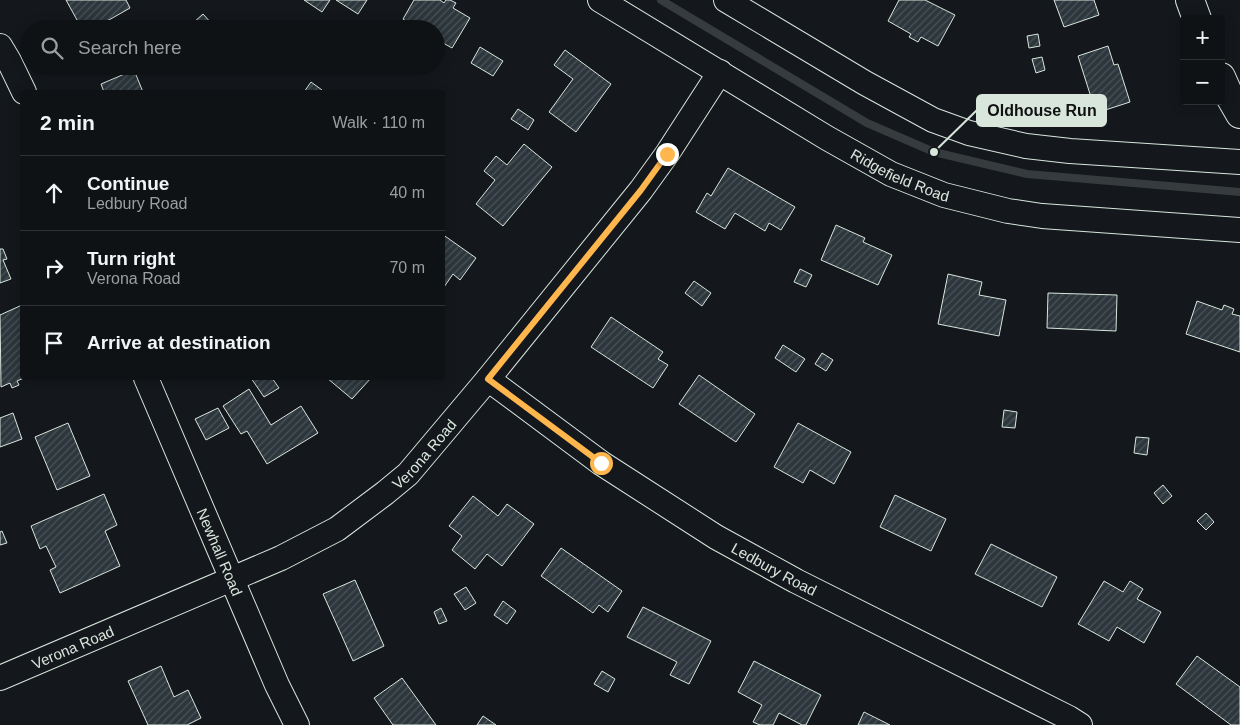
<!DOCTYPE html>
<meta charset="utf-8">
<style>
body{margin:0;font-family:Helvetica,sans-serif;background:#181b1e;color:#f1f3f6}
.controls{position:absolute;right:15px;top:15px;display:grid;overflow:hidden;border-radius:5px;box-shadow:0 2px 12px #0003}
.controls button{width:45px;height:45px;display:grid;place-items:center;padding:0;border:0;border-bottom:1px solid #2f3234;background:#0f1215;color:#f1f3f6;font:25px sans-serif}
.stop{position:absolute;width:15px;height:15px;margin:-11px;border:4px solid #ffb74d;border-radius:50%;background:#fff}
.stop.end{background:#ffb74d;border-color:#fff;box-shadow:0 1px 5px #0008}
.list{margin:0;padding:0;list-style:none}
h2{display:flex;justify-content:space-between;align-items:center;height:65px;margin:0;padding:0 20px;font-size:21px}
h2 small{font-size:16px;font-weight:400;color:#9b9ea0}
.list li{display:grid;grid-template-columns:32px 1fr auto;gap:15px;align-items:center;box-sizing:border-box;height:75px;padding:0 20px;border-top:1px solid #2f3234}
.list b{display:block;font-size:19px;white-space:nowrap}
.list p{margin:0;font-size:16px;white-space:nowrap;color:#9b9ea0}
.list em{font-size:16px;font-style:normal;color:#9b9ea0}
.icon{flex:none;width:28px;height:28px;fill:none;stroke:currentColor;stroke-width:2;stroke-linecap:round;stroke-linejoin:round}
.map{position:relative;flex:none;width:1240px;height:725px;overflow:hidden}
.search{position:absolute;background:#0f1215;box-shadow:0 2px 12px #0003;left:20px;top:20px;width:425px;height:55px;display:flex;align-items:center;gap:12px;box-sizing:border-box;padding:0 18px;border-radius:28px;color:#9b9ea0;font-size:19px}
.panel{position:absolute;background:#0f1215;box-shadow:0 2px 12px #0003;left:20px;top:90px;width:425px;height:290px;border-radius:5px}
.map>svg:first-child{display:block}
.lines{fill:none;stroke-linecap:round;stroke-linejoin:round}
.stream{stroke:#363b3e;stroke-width:8}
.building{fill:url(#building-hatch);stroke:#d8e6dc}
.minor-casing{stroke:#d8e6dc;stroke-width:26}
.secondary-casing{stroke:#d8e6dc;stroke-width:30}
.minor{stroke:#14181c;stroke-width:24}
.secondary{stroke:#14181c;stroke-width:28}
.route{stroke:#ffb74d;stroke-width:6}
.labels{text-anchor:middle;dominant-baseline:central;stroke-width:4;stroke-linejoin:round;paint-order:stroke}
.street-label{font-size:15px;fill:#d8e6dc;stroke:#14181c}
.leader{fill:none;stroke:#d8e6dc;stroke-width:2}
.callout-dot{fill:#d8e6dc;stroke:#14181c;stroke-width:2}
.callout{fill:#d8e6dc;stroke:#d8e6dc;stroke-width:2}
.callout-label{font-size:16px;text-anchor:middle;font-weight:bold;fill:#111}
</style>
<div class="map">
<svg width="1240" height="725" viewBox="0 0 1240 725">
<defs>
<pattern id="building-hatch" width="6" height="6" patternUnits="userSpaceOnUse" patternTransform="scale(1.25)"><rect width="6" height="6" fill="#2c363c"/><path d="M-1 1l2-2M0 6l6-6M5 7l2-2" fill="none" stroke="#4a5358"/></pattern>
</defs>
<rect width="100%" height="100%" fill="#14181c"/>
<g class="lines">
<path class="stream" d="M 661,0 L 867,123 L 934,152 L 1027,174 L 1240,192"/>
</g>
<g class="building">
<path d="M 66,0 L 126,0 L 130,8 L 93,29 L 82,29 Z"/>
<path d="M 304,0 L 330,0 L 322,12 Z"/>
<path d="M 336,0 L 367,0 L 358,14 Z"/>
<path d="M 414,0 L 440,0 L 444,3 L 446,0 L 450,0 L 456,3 L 453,8 L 470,18 L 452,48 L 436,39 L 436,29 L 419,29 L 403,19 Z"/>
<path d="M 899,0 L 925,0 L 955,15 L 938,46 L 921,37 L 918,42 L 909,37 L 911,34 L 888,21 Z"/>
<path d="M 1054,0 L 1094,0 L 1099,15 L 1064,27 Z"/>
<path d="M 203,14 L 213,25 L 209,29 L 198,29 L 193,23 Z"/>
<path d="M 1038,34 L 1040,46 L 1029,48 L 1027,36 Z"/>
<path d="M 1108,46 L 1114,65 L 1118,64 L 1130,102 L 1096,113 L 1078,56 Z"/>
<path d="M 480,47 L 503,61 L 493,76 L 471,63 Z"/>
<path d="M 565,50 L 611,84 L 576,132 L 549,112 L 573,79 L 554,65 Z"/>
<path d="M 1042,57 L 1045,70 L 1036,73 L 1032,59 Z"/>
<path d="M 134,70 L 143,92 L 104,92 L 101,84 Z"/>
<path d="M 311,82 L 322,90 L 320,92 L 304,92 Z"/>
<path d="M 518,109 L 534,120 L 528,130 L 511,119 Z"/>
<path d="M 524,144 L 552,167 L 503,226 L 476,204 L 495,180 L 484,171 L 496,156 L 507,165 Z"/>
<path d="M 728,168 L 795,207 L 781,230 L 769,223 L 765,231 L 735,213 L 725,229 L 696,212 L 707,193 L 711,196 Z"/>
<path d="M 836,225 L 865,238 L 863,242 L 892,255 L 878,285 L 821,260 Z"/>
<path d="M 442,234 L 476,258 L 460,280 L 453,274 L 442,290 Z"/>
<path d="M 0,249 L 3,249 L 7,259 L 3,260 L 11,279 L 0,283 Z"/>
<path d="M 800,269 L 812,275 L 806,287 L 794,282 Z"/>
<path d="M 948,274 L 982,282 L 979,295 L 1006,300 L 999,336 L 938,324 Z"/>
<path d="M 694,281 L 711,293 L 702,306 L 685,293 Z"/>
<path d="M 1048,293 L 1117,295 L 1116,331 L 1047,328 Z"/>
<path d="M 1197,301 L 1222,310 L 1224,305 L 1234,309 L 1232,314 L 1240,316 L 1240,352 L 1186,334 Z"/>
<path d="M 22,305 L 22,378 L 24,378 L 17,381 L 19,385 L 12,388 L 10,383 L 1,387 L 0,315 Z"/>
<path d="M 611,317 L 663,352 L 658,359 L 668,365 L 653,388 L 591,347 Z"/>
<path d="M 783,345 L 805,359 L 796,372 L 775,358 Z"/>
<path d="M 822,353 L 833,360 L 826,371 L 815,364 Z"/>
<path d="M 699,375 L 755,414 L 736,442 L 679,404 Z"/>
<path d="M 251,378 L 272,378 L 279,388 L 264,397 Z"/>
<path d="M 327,378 L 371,378 L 352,399 Z"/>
<path d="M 249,389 L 271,425 L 301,406 L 318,433 L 267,464 L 247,431 L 241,434 L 223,406 Z"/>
<path d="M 218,408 L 229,428 L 206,440 L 195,419 Z"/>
<path d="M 1004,410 L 1017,412 L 1015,428 L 1002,427 Z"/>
<path d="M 13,413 L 22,439 L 0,447 L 0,418 Z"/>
<path d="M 68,423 L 90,476 L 57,490 L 35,437 Z"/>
<path d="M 798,423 L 851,452 L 834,484 L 810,470 L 803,483 L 774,467 Z"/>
<path d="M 1136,437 L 1149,438 L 1147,455 L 1134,453 Z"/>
<path d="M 1163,485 L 1172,496 L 1163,504 L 1154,493 Z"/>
<path d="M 104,494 L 117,525 L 105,531 L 120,566 L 60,593 L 50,570 L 56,567 L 46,546 L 40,549 L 31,526 Z"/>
<path d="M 895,495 L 946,519 L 931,551 L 880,527 Z"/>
<path d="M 473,496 L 498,516 L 507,504 L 534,524 L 502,566 L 487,554 L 475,569 L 452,550 L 462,536 L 449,526 Z"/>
<path d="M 1206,513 L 1214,522 L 1206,530 L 1197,521 Z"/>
<path d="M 2,531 L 7,543 L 0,545 L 0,532 Z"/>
<path d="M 991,544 L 1057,577 L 1042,607 L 975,574 Z"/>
<path d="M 561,548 L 622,591 L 608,612 L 599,605 L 593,613 L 541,576 Z"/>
<path d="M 355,580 L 384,646 L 353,661 L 323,594 Z"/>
<path d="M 1104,581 L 1123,592 L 1130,581 L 1143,589 L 1137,599 L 1161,612 L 1144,643 L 1117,627 L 1109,641 L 1078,624 Z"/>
<path d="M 466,587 L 476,603 L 465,610 L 454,594 Z"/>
<path d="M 503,601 L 516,611 L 507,624 L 494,615 Z"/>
<path d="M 643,607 L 711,641 L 689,684 L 670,675 L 677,662 L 627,637 Z"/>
<path d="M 441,608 L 447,621 L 439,624 L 434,612 Z"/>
<path d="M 1197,656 L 1240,687 L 1240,725 L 1231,725 L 1176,684 Z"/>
<path d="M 754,661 L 821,695 L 806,725 L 802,725 L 779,713 L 773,725 L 760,725 L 753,722 L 762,705 L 738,692 Z"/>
<path d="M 161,666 L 174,697 L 188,690 L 201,718 L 187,725 L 148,725 L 128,681 Z"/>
<path d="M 602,671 L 615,679 L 608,692 L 594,684 Z"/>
<path d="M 402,678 L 436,725 L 393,725 L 374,698 Z"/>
<path d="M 864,712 L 890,725 L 858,725 Z"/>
<path d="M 483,716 L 496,725 L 477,725 Z"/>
</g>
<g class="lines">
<defs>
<g id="minor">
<path id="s1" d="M 600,0 L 827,138 L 891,174 L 944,195 L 1008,211 L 1042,216 L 1240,230"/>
<path d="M 726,0 L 865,83 L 933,120 L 969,133 L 1026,146 L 1070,151 L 1240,162"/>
<path d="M 0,46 L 9,61 L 24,92"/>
<path id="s2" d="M 146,378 L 277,685 L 297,725"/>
<path id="s3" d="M 488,379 L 601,463 L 716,537 L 796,581 L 1069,718 L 1080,725"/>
<path id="s4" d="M 0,678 L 281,558 L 337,529 L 385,493 L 408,474 L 488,379 L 641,190 L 667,154 L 720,72"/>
</g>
<g id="secondary">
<path d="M 1190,0 L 1197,19"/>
<path d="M 1221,77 L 1229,95 L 1240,114"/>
</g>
</defs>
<use href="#minor" class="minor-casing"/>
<use href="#secondary" class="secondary-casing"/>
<use href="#minor" class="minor"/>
<use href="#secondary" class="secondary"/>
</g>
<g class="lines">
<path class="route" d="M 601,463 L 488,379 L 641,190 L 667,154"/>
</g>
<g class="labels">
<g class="street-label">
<text stroke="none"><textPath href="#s1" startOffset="348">Ridgefield Road</textPath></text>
<text stroke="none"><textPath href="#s4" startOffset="484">Verona Road</textPath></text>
<text stroke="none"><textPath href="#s2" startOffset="189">Newhall Road</textPath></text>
<text stroke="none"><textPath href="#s3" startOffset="344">Ledbury Road</textPath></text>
<text stroke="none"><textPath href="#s4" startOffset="79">Verona Road</textPath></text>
</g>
</g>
<path class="leader" d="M934 152L977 110"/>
<circle class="callout-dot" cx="934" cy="152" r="5"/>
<rect class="callout" x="977" y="95" width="129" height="31" rx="5"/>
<g class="callout-label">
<text x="1042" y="116">Oldhouse Run</text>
</g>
</svg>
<div class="controls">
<button>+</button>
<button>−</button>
</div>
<div class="stop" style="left:601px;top:463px"></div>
<div class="stop end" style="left:667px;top:154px"></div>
<div class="search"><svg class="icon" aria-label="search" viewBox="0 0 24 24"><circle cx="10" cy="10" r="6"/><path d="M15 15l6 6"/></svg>Search here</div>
<section class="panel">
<h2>2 min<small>Walk · 110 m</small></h2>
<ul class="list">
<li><svg class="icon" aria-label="ahead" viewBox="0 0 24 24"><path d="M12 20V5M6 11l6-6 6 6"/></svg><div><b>Continue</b><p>Ledbury Road</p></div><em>40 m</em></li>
<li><svg class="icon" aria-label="right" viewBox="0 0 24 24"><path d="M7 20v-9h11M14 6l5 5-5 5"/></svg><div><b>Turn right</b><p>Verona Road</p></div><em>70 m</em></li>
<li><svg class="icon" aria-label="arrive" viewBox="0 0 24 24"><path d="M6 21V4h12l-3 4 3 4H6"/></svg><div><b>Arrive at destination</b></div></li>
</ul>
</section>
</div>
